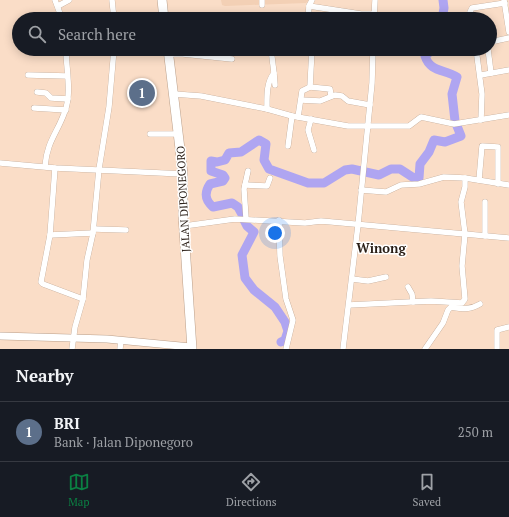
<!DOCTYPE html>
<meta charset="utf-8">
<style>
body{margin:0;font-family:"PT Serif",serif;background:#20242c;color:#f1f3f6}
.you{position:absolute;left:275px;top:233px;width:14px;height:14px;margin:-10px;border:3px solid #fff;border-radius:50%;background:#1a73e8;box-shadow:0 0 0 6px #1a73e833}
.badge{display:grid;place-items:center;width:26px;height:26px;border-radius:50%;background:#0b8043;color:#fff;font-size:13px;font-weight:700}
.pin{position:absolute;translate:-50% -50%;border:2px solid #fff;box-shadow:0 1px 4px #0006}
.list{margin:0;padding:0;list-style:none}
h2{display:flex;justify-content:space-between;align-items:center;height:52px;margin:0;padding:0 16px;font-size:17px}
h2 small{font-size:13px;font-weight:400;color:#9ea1a6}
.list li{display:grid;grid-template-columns:26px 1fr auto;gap:12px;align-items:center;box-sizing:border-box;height:60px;padding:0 16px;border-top:1px solid #363941}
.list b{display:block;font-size:15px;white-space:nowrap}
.list p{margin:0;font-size:13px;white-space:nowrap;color:#9ea1a6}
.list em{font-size:13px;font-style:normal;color:#9ea1a6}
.icon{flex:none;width:22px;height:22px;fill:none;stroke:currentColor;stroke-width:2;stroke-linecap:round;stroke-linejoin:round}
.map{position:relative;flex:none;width:509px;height:349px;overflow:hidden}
.search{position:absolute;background:#171b24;box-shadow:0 2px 10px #0003;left:12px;right:12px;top:12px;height:44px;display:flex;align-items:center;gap:10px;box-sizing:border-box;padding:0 14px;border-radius:22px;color:#9ea1a6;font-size:15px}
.sheet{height:112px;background:#171b24}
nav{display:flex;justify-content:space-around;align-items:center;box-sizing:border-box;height:56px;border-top:1px solid #363941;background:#171b24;font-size:11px;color:#9ea1a6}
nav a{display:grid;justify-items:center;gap:2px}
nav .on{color:#0b8043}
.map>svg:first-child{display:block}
.built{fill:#f3d0b5}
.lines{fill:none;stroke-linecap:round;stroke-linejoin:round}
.river{stroke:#afa5f1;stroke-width:9}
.minor-casing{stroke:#ba9f8a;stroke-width:6}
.tertiary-casing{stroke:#ba9f8a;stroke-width:8}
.primary-casing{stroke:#ba9f8a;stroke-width:10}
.minor{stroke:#fff;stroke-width:5.5}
.tertiary{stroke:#fff;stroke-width:7}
.primary{stroke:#fff;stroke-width:9}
.labels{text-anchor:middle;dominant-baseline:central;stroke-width:3;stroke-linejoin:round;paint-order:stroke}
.street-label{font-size:11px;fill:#291e16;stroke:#fff}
.quarter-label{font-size:13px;font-weight:bold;fill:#291e16;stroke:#fff}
</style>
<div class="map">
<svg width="509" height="349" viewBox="0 0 509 349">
<rect width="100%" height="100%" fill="#faddc7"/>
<path class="built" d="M 221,0 L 309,0 L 306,3 L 225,6 L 222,5 Z"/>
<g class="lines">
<g class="river">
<path d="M 442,19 L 444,8 L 443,0"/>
<path d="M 243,216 L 238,207 L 232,203 L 213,207 C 205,200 204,193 210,184 L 223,181 L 225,178 L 223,175 L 211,171 L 211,161 L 217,162 L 225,160 L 229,153 L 241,152 L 259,140 L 266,144 L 264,160 L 269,169 L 308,183 L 324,183 L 345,170 L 352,169 L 379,175 L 391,169 L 400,169 L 417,180 L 419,178 L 420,164 L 429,152 L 434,140 L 445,142 L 461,136 L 455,121 L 452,94 L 457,77 C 444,69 430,72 425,56 L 433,49"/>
<path d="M 244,220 L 247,226 L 254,232 L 242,255 L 245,278 L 254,290 L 275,307 L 285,322 L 288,331 L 285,340 L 281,342"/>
</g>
<defs>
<g id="minor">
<path d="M 55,0 L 62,19"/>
<path d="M 112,0 L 114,19"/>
<path d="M 262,0 L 262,5"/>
<path d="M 504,0 L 509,32"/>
<path d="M 58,6 L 69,0"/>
<path d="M 309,6 L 361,14 L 374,14"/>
<path d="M 308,15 L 335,19"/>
<path d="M 308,19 L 309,6 L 312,0"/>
<path d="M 374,19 L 375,0"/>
<path d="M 470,19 L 470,12 L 472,8 L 505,3"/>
<path d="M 490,42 L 509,38"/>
<path d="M 323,49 L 332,52 L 344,49"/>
<path d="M 476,49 L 482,94 L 481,120"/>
<path d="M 488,49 L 491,73"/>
<path d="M 169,54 L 183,54 L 232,59"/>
<path d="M 274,73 L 275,85"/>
<path d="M 28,75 L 67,76"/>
<path d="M 481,75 L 509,70"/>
<path d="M 310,87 L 330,89 L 331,96"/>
<path d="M 37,92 L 46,93 L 51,98 L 68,99"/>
<path d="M 174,94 L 201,96 L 267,109 L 292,116 L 348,126 L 409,126 L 421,117 L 454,124 L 509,115"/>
<path d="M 301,100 L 320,101 L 335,95 L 342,96 L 348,101 L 370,105"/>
<path d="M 34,108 L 66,110"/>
<path d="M 267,109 C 267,97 266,83 274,73 L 271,49"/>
<path d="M 298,117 L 302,91 L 310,87 L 312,49"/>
<path d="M 311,119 L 308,130 L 314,150"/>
<path d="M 150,134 L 179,134"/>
<path d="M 288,146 L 292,116"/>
<path d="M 0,163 L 55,168 L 183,174"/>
<path d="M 45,166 C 47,141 58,132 65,111 C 72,93 66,68 66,49"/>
<path d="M 55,168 L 50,235 L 41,282 L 43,284 L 83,299"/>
<path d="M 465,178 L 509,185"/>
<path d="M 479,180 L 482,146 L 498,147 L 498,184"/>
<path d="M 245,185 L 267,186 L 270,178"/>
<path d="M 485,202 L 485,236"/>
<path d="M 246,218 L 244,189 L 248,171"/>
<path d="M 279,220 L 280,256 L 286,299 L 293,320 L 286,349"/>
<path d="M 184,226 L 235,219 L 305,223 L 321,221 L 509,238"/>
<path d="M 94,229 L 126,230"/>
<path d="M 50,235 L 93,233"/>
<path d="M 352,279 L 368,281 L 386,277"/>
<path d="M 408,287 L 412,294 L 413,302"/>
<path d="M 349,305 L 431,301 L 462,303 L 465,299 L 462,266 L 465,234 L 461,202 L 465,187 L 465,178 L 444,177 L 419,184 L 401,185 L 386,192 L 361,190"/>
<path d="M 72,349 L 75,327 L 83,299 L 87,260 L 93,233 L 99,169 L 109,107 L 114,49"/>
<path d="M 120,349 L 121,340"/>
<path d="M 343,349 L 358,225 L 372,83 L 373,49"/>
<path d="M 425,349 L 443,323 L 448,310 L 451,307 C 463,309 470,310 480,304"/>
<path d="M 497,349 L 497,330 L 509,327"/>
</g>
<path id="tertiary" d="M 0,336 L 107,339 L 191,347"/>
<g id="primary">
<path d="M 162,0 L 164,19"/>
<path d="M 168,49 L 183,174 L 183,216 L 192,349"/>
</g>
</defs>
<use href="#minor" class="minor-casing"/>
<use href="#tertiary" class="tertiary-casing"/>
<use href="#primary" class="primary-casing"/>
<use href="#minor" class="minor"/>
<use href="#tertiary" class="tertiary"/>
<use href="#primary" class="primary"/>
</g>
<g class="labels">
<g class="street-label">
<text transform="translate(183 199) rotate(-93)">JALAN DIPONEGORO</text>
</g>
<g class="quarter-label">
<text x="381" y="248">Winong</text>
</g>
</g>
</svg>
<div class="you"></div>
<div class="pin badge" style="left:142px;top:93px;background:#5c6f8a">1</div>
<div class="search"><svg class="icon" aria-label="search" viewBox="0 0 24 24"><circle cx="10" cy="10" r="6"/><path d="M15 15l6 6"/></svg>Search here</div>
</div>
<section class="sheet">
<h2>Nearby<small></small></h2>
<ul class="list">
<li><span class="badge" style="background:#5c6f8a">1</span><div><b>BRI</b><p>Bank · Jalan Diponegoro</p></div><em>250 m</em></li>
</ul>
</section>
<nav>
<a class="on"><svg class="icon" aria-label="map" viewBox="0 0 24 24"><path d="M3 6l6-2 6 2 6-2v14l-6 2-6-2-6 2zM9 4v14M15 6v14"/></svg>Map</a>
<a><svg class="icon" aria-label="directions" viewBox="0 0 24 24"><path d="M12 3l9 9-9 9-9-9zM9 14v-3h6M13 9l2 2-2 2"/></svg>Directions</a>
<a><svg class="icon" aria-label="saved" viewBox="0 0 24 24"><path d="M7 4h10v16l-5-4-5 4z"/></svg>Saved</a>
</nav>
